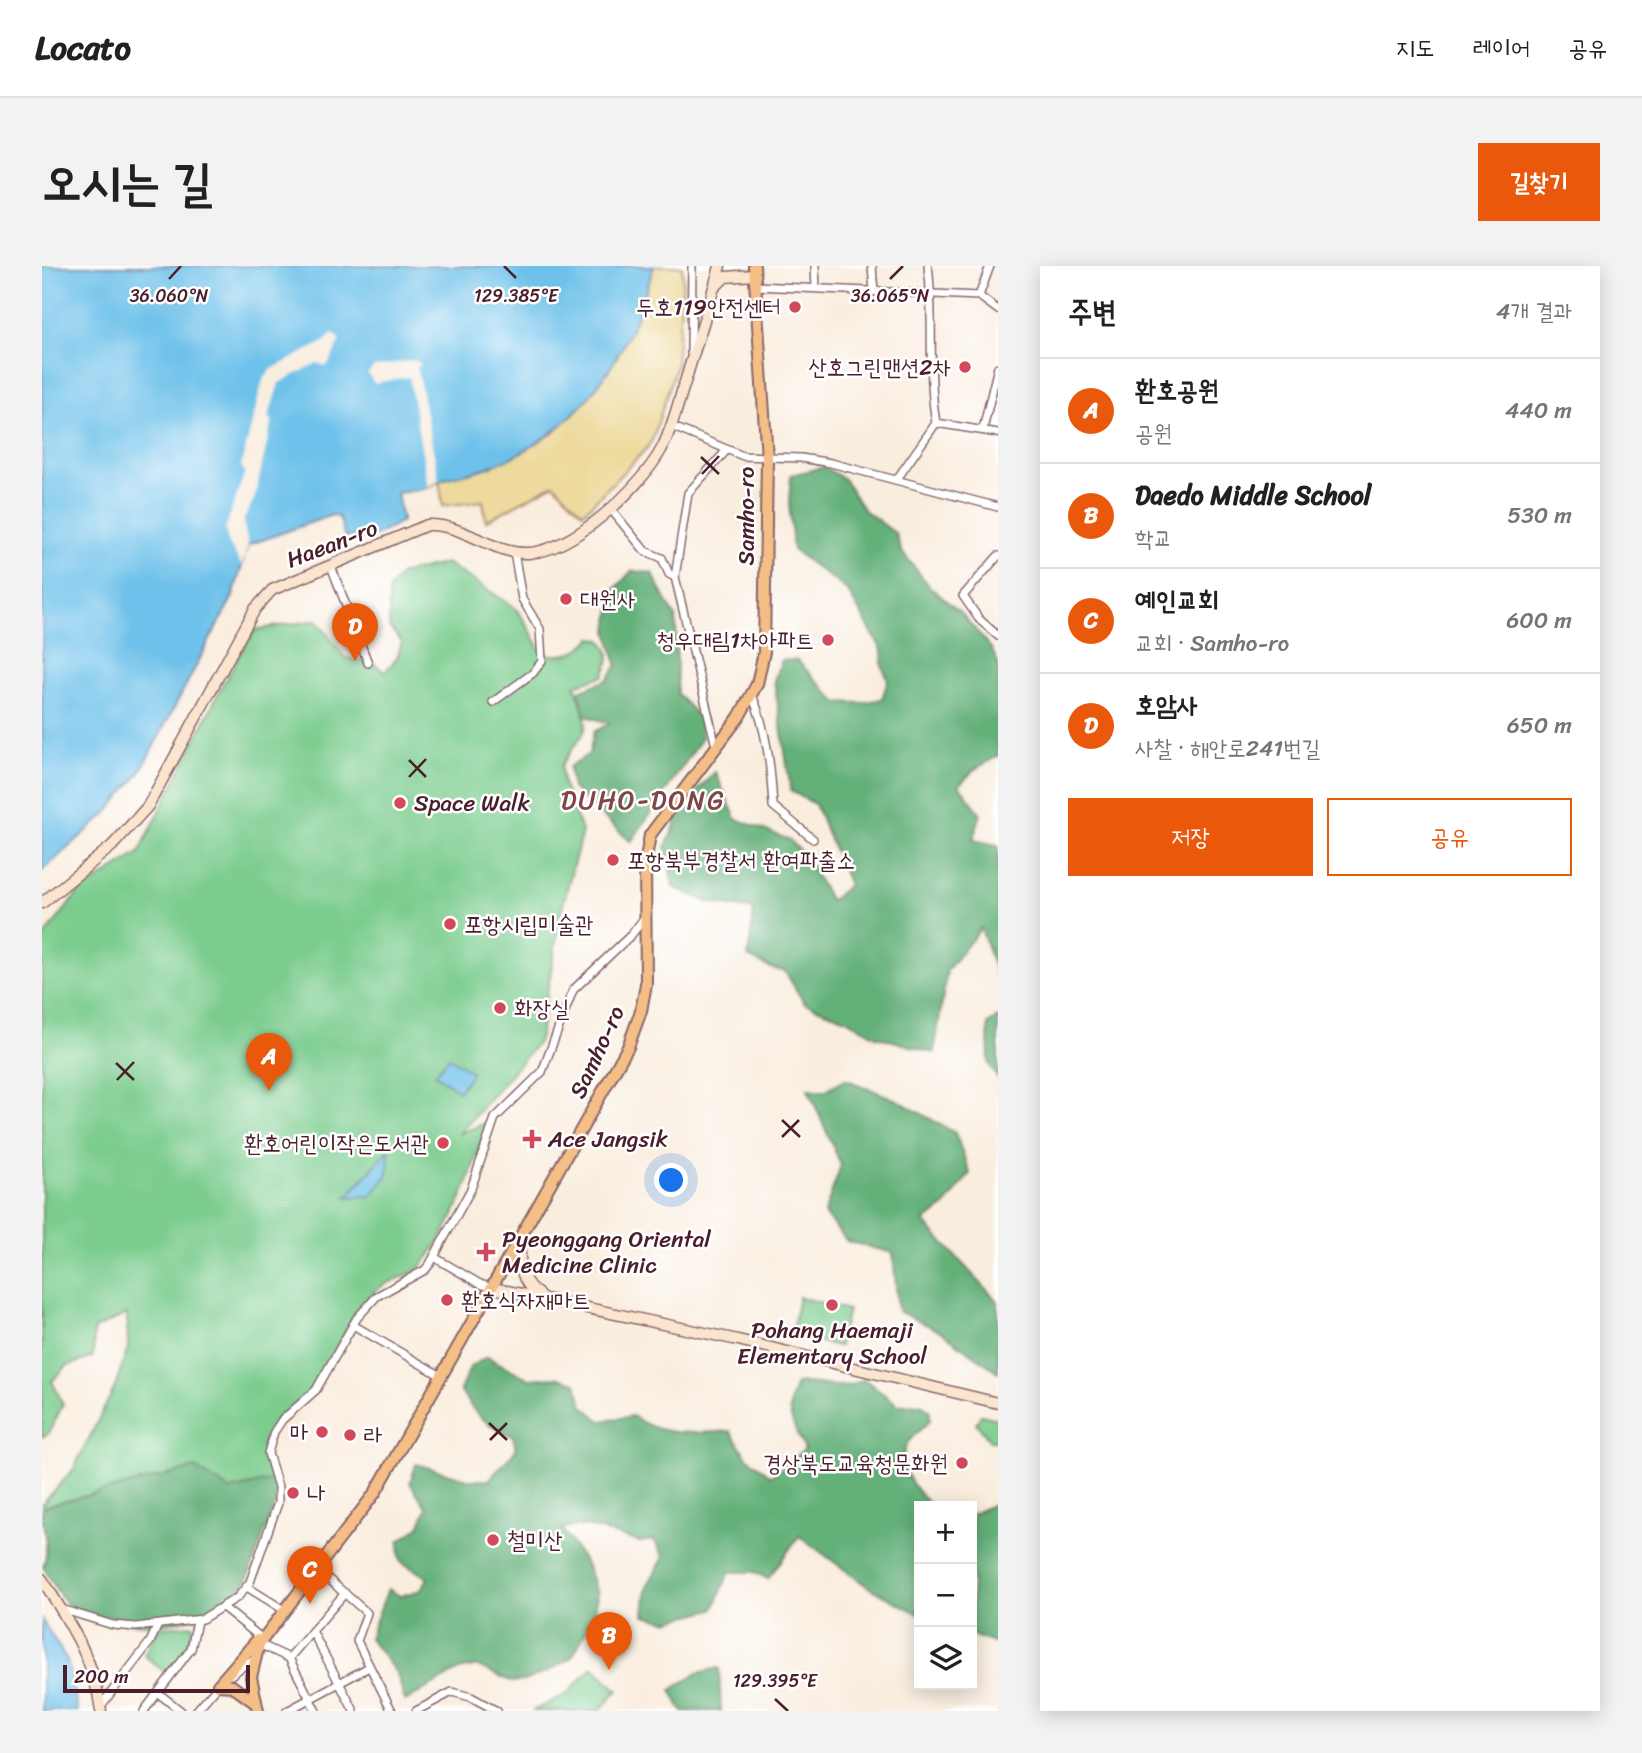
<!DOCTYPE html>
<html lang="ko">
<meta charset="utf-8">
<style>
body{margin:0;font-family:Sriracha,"Poor Story",sans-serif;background:#f2f2f2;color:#202124}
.controls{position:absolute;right:21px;bottom:21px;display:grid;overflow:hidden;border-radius:0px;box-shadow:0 4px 18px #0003}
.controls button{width:63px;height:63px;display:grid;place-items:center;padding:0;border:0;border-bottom:2px solid #e0e0e0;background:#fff;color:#202124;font:35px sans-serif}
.scale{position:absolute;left:21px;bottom:18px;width:187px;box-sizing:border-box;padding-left:7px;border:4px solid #4a1f2b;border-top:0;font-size:19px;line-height:24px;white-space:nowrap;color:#4a1f2b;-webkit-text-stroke:5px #fff;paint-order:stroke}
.you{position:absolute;left:630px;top:915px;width:24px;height:24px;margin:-18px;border:5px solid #fff;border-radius:50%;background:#1a73e8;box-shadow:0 0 0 10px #1a73e833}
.badge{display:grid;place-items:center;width:46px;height:46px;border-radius:50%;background:#ea580c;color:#fff;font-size:23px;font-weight:700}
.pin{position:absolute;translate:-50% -58px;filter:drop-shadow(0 2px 4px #0008)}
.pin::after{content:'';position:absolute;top:37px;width:24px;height:21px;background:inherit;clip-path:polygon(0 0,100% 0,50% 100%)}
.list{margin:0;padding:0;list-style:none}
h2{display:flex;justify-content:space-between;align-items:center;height:91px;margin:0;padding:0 28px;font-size:30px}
h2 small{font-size:23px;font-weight:400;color:#757577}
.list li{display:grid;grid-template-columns:46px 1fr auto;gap:21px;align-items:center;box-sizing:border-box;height:105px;padding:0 28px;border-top:2px solid #e0e0e0}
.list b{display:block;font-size:26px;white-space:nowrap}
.list p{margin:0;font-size:23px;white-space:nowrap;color:#757577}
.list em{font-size:23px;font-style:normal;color:#757577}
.actions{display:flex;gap:14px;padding:21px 28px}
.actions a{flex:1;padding:16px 0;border:2px solid #ea580c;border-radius:0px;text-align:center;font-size:24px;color:#ea580c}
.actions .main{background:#ea580c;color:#fff}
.icon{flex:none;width:38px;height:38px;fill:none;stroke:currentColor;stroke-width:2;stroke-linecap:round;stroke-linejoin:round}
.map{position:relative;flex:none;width:956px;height:1445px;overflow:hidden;border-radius:0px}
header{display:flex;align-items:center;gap:42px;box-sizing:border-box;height:98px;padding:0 35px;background:#fff;border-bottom:2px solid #e0e0e0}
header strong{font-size:33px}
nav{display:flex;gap:38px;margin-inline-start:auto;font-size:24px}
.intro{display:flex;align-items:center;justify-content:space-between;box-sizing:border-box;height:168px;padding:0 42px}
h1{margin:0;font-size:49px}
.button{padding:18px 32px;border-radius:0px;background:#ea580c;color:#fff;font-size:24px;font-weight:700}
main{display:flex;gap:42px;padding:0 42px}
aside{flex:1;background:#fff;border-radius:0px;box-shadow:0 4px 18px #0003}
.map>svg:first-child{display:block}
.green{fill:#7bcc8e;stroke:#62765c;stroke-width:2}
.forest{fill:#64b079;stroke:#576852;stroke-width:2}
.sand{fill:#eeda9e;stroke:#9c7c64;stroke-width:2}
.water{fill:#6ec1ea;stroke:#5c708a;stroke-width:2}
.pier{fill:#f9edde}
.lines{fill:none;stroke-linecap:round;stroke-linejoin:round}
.street-casing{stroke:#87676a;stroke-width:10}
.secondary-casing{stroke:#87676a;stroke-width:13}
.primary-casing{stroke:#87676a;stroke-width:14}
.street{stroke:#fff;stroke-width:7}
.secondary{stroke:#fbe5cf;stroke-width:10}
.primary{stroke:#f6be87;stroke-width:10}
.ticks{fill:none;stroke:#4a1f2b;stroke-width:2.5}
.poi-dot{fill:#d1495b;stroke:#fff;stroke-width:2.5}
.labels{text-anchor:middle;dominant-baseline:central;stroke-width:5;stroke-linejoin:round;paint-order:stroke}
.poi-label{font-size:23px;fill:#4a1f2b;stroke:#fff;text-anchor:start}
.street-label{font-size:23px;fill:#4a1f2b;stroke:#fff}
.quarter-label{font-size:26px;letter-spacing:2px;fill:#7f4747;stroke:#fff}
.ticks-label{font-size:18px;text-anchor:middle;fill:#4a1f2b;stroke:#fff;stroke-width:5;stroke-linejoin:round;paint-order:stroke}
</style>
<header>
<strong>Locato</strong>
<nav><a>지도</a><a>레이어</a><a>공유</a></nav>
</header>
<div class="intro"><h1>오시는 길</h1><a class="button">길찾기</a></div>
<main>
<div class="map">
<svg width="956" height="1445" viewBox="0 0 956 1445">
<rect width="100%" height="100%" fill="#fff"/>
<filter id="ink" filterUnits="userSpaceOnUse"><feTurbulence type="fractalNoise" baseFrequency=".0143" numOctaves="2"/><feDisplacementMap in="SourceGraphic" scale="14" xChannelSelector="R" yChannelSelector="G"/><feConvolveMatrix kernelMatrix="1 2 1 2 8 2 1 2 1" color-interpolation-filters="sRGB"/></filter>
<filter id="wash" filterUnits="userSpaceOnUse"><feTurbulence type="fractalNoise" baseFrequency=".00686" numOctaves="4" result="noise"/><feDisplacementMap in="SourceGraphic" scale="28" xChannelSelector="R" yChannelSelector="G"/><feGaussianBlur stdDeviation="1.57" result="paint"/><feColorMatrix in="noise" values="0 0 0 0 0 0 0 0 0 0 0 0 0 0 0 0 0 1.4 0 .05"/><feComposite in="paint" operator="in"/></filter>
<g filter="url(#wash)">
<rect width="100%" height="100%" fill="#f9edde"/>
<g class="green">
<path d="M 404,297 L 472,341 C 485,354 491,373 502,388 C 522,392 536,387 550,372 L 558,373 C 571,386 568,394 561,410 L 533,419 C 551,473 546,456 519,500 L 521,517 L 540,565 L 519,646 L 497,775 L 417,868 L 445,856 C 430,906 415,955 383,996 C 371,1011 351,1012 337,1022 C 304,1046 295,1093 270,1124 C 255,1141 231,1150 224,1174 C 219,1189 229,1206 233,1220 L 74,1357 L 28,1342 L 1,1301 C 9,1280 0,1260 0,1238 L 31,1204 L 73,1121 L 86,1082 L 85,1048 L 52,1063 L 51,1091 L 25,1100 L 10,1115 L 21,1138 L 7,1167 L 0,1171 L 0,673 L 36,627 L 97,587 L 180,420 L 212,364 L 275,354 L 303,392 L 330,396 L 343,406 L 355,392 L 360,376 L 347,361 L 347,323 L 359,308 Z"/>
<path d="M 757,1031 L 806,1044 L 797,1080 L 749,1070 Z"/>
<path d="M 939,1149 L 956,1153 L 956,1175 L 948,1175 L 934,1157 Z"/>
<path d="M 151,1359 L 148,1379 L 126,1409 L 102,1389 L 118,1361 Z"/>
<path d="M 551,1401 L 576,1424 L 557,1445 L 490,1445 L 525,1428 Z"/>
</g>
<g class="forest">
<path d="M 782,201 L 802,213 L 821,243 L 854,268 L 859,285 L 889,322 L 919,347 L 949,382 L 956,397 L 956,490 L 933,503 L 917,519 L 939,548 L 931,574 L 956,579 L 956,714 L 939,662 L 905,704 L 892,787 L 834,770 L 804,753 L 762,737 L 743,705 L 731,703 L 706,691 L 712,644 L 666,636 L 631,621 L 624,581 L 640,541 L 673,506 L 694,553 L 748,574 L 764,591 L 788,635 L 807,619 L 773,538 L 749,525 L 732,414 L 740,394 L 755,394 L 795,436 L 820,437 L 840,433 L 846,414 L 840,399 L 840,384 L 805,324 L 751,284 L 747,236 L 749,209 Z"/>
<path d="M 590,305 L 610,307 L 634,353 L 635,428 L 660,454 L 660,472 L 589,576 L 530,522 L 527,501 L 547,488 L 552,466 L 568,457 L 543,450 L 537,425 L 565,414 L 575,399 L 566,366 L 571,325 Z"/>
<path d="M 956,751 L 956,813 L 947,798 L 946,758 Z"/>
<path d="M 803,813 L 855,834 L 913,867 L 928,907 L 903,940 L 882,956 L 956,1036 L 956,1106 L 898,1065 L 856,1045 L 851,987 L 805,975 L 782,948 L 799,899 L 766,823 L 782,825 Z"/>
<path d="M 445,1091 L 487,1113 L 514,1111 L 534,1117 L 541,1140 L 559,1155 L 591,1150 C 619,1172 654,1167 688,1165 L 705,1191 L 729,1210 L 763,1183 C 750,1155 741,1148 754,1118 C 779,1114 799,1128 822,1113 L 856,1139 L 880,1138 L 888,1145 L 888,1155 C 881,1161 873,1168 867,1175 C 850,1197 874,1225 889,1240 L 877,1240 L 877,1348 L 826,1321 L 757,1270 L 726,1313 L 712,1306 L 687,1306 L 672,1343 L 625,1355 L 602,1349 L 605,1320 L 622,1291 L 612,1274 L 598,1276 L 545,1260 L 520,1262 L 545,1300 L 555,1327 L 553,1349 L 530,1391 L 511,1403 L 482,1415 L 470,1416 L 436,1400 L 417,1404 L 363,1435 L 355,1408 L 327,1372 L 346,1323 L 358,1330 L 379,1324 L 386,1312 L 358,1295 L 357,1275 L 377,1261 L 385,1242 L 368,1217 L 374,1198 L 429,1214 L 447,1214 L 474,1184 L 471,1170 C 444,1160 432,1148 418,1124 L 429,1100 Z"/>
<path d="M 153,1202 L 188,1224 L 231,1214 L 234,1235 L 204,1317 C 172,1362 97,1365 49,1349 C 43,1347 33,1346 29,1342 C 18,1334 9,1313 1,1301 C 9,1281 0,1263 0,1241 Z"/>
<path d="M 956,1236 L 956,1379 L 930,1369 L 930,1248 Z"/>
<path d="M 677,1402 L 679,1445 L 640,1445 L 629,1424 L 656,1407 Z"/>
</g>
<path class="sand" d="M 612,0 L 640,0 L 641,14 L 634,100 L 611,172 L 605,182 L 541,247 L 512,218 L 444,255 L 441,235 L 401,240 L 397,214 L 450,200 L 512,167 L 581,79 Z"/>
<g class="water">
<path d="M 0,0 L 612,0 C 587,89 540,165 452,199 C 435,206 417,208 400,214 C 395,215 392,219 387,221 C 377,225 365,225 355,227 L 360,255 L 333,270 L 303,271 L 297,251 L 290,249 L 206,279 L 191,330 L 97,508 L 66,546 L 0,605 Z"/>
<path d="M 407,791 L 430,806 L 417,825 L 393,808 Z"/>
<path d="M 347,884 L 346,909 L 329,930 L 305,931 Z"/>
<path d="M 0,1354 L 25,1394 L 36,1445 L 0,1445 Z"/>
</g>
<g class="pier">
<path d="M 291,68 L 297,73 L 297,78 L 285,100 L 275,97 L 237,117 L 226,152 L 230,154 L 213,231 L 201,255 L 206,279 L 200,300 L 187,278 L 183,263 L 203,206 L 199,200 L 221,114 L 230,103 L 282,76 Z"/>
<path d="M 372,94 L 379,98 L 375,102 L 397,214 L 386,221 L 367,111 L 332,117 L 326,107 L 332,101 Z"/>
</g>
</g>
<g filter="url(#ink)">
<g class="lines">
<defs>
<g id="street">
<path d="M 773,0 L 774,22"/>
<path d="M 830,0 L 832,26"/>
<path d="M 714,20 L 937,30 L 956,44"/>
<path d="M 937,30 L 948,0"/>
<path d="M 649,87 L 650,0"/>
<path d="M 894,157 L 956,167"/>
<path d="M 629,160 L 701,190 L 759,192 L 789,197 L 956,241"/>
<path d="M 941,163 L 956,101"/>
<path d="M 855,213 L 894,157 C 885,104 893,53 886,0"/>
<path d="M 568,242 L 603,285 L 620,292 L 627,308 L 633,311"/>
<path d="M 956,290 L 921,330 L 937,353 L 956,370"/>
<path d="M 289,300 L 326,397"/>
<path d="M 710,429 C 725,464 729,503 731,540 L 771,573"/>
<path d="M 451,436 L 491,407 L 500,395 L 498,363 L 480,333 L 472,286"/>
<path d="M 674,480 L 633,311 L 646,227 L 684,185"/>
<path d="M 392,991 L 438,1018 L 451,1022"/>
<path d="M 311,1059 L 401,1111"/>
<path d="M 275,1303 L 325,1347 L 315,1375 L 350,1445"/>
<path d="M 205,1321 L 242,1344"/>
<path d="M 182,1342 L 218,1371"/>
<path d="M 19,1343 L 71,1359 L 94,1361 L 160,1353 L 196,1331 L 208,1316 L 236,1237 L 236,1221 L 226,1187 L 232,1166 L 240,1154 L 274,1124 L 315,1052 L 335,1030 L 383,1004 L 388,998 L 429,923 L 453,852 L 500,806 L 531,724 L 590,668 L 603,651"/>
<path d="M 270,1365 L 312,1445"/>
<path d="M 217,1378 L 247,1392"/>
<path d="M 189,1409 L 211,1393"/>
<path d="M 116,1427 L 139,1445"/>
<path d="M 58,1441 L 108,1376 L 116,1359"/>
<path d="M 102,1445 L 149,1383 L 155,1355"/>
<path d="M 154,1445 L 179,1416"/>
<path d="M 245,1445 L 327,1401"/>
<path d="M 274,1445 L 247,1392 L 303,1327"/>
<path d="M 374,1445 L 410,1426 L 429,1431 L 455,1445"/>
</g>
<g id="secondary">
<path d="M 674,20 L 683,11 L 713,9"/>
<path d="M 0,637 L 70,580 L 106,540 L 213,343 L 230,324 L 385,259 C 421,257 451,289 487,287 C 531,285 599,221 619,184 C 631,162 636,136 644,113 C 655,75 668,38 678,0"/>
<path d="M 478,976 C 477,997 478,1016 496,1028"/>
<path d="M 451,1022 L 696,1074 L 956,1137"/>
<path d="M 0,1313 C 27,1356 53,1394 59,1445"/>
</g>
<g id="primary">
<path d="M 176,1419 L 215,1374"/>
<path d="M 176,1419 L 190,1420 L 212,1436"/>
<path d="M 216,1445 L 209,1411 L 217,1378 L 333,1227 L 586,781 L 599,745 L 604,718 L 603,598 L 608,569 L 697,451 L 715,418 L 722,386 L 725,192 L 712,0"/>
</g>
</defs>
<use href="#street" class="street-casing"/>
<use href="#secondary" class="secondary-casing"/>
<use href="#primary" class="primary-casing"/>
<use href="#street" class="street"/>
<use href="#secondary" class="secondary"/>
<use href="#primary" class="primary"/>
</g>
</g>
<path class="ticks" d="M 462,0 L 474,12M 127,13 L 139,0M 848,13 L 861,0M 659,191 L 677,208M 660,208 L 677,190M 367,494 L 384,511M 367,511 L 384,493M 74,797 L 92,814M 75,814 L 92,796M 740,854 L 758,871M 740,871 L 757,854M 447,1157 L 465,1174M 448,1174 L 465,1157M 733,1433 L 746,1445"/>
<g class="poi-dot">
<circle cx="753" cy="41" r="7"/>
<circle cx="923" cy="101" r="7"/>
<circle cx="524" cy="333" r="7"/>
<circle cx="786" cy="374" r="7"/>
<circle cx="358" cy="537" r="7"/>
<circle cx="571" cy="594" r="7"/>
<circle cx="408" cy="658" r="7"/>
<circle cx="458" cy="742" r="7"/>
<path d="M486.5 862.5h7v7h7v7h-7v7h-7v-7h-7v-7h7z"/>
<circle cx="401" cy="877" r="7"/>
<path d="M440.5 975.5h7v7h7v7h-7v7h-7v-7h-7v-7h7z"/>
<circle cx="405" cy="1034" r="7"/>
<circle cx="790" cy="1039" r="7"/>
<circle cx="280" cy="1166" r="7"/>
<circle cx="308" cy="1169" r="7"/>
<circle cx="920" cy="1197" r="7"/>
<circle cx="251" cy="1227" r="7"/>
<circle cx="451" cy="1274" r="7"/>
</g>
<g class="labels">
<g class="poi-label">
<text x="739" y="41" text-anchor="end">두호119안전센터</text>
<text x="909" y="101" text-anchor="end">산호그린맨션2차</text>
<text x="538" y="333">대원사</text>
<text x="772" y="374" text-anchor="end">청우대림1차아파트</text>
<text x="372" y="537">Space Walk</text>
<text x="585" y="594">포항북부경찰서 환여파출소</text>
<text x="422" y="658">포항시립미술관</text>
<text x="472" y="742">화장실</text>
<text x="506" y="873">Ace Jangsik</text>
<text x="387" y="877" text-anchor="end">환호어린이작은도서관</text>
<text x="460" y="973">Pyeonggang Oriental<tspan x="460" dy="26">Medicine Clinic</tspan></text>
<text x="419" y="1034">환호식자재마트</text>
<text x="790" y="1064" text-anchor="middle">Pohang Haemaji<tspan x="790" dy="26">Elementary School</tspan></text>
<text x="266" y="1166" text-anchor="end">마</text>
<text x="322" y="1169">라</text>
<text x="906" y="1197" text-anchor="end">경상북도교육청문화원</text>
<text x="265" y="1227">나</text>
<text x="465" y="1274">철미산</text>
</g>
<g class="street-label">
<text transform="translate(704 250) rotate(-90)">Samho-ro</text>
<text transform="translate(290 278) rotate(-21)">Haean-ro</text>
<text transform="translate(555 786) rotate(-65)">Samho-ro</text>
</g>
<g class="quarter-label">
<text x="601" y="534">DUHO-DONG</text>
</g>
</g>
<g class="ticks-label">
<text x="474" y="36">129.385°E</text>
<text x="127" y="36">36.060°N</text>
<text x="848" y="36">36.065°N</text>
<text x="733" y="1421">129.395°E</text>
</g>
</svg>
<div class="controls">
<button>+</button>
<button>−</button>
<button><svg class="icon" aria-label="layers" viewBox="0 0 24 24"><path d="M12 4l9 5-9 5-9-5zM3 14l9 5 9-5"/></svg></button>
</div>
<div class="scale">200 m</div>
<div class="you"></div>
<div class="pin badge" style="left:227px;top:825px">A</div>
<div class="pin badge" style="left:567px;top:1404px">B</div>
<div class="pin badge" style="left:268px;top:1338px">C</div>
<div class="pin badge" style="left:313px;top:395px">D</div>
</div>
<aside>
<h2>주변<small>4개 결과</small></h2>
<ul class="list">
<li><span class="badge">A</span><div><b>환호공원</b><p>공원</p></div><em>440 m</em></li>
<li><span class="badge">B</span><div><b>Daedo Middle School</b><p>학교</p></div><em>530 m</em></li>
<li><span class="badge">C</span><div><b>예인교회</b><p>교회 · Samho-ro</p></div><em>600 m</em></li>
<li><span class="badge">D</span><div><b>호암사</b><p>사찰 · 해안로241번길</p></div><em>650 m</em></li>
</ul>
<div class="actions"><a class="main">저장</a><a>공유</a></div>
</aside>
</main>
